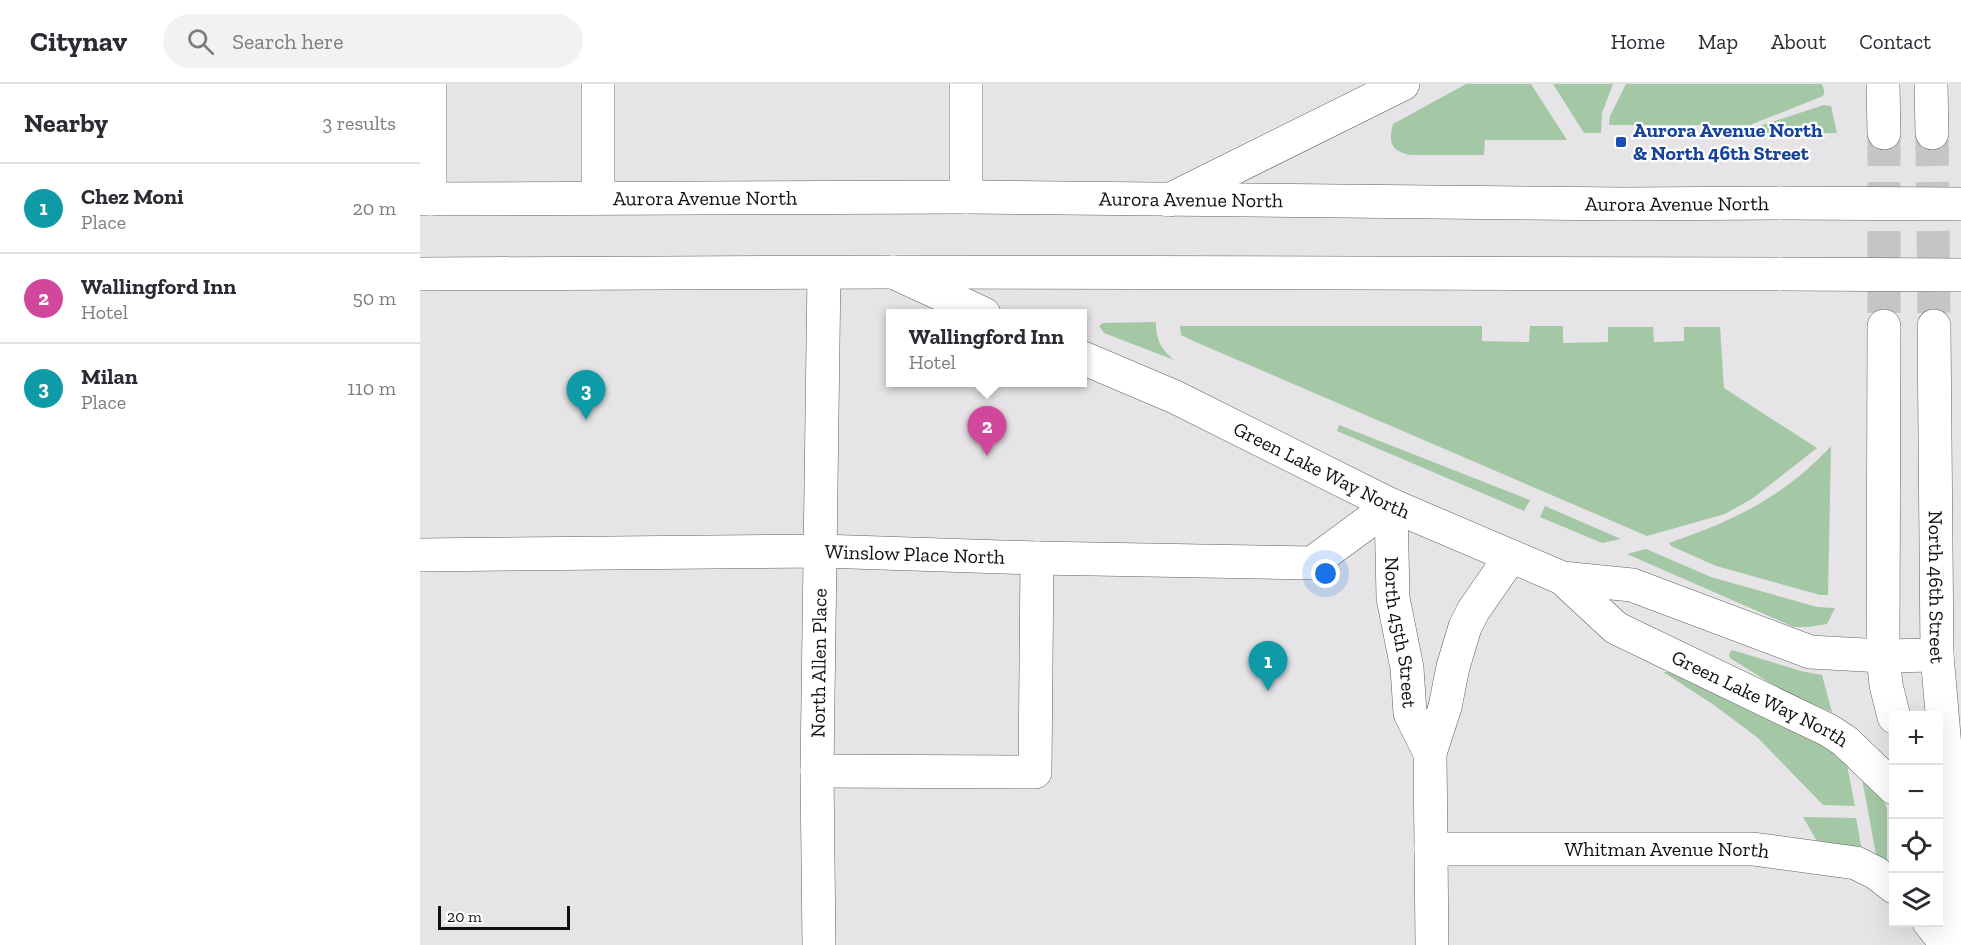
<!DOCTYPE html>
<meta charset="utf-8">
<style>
body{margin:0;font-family:"Zilla Slab",serif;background:#f2f2f3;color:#2b2b33}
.controls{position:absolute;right:18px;bottom:18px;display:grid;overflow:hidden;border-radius:0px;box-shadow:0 6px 24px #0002}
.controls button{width:54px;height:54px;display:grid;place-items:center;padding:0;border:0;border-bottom:2px solid #e1e1e2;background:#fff;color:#2b2b33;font:30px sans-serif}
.scale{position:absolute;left:18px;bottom:15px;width:132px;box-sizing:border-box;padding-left:6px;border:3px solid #111011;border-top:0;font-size:16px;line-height:21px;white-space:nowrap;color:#111011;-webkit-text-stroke:4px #fff;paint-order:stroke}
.you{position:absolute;left:906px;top:490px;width:21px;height:21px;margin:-15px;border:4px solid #fff;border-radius:50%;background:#1a73e8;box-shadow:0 0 0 9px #1a73e833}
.badge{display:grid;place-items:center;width:39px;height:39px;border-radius:50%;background:#0f766e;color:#fff;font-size:20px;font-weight:700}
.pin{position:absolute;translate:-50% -50px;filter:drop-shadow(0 2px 3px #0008)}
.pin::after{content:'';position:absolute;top:32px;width:21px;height:18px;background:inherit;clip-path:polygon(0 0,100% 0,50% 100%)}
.popup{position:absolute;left:466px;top:225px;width:201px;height:78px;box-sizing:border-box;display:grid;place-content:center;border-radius:0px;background:#fff;filter:drop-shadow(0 2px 4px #0005);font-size:20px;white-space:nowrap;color:#7c7c81}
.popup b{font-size:22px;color:#2b2b33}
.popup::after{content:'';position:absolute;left:50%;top:100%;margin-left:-12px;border:12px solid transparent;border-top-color:#fff}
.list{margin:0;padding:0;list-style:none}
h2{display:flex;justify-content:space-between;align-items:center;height:78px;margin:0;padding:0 24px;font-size:26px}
h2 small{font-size:20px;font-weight:400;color:#7c7c81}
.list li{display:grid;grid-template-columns:39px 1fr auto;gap:18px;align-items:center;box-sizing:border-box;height:90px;padding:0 24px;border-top:2px solid #e1e1e2}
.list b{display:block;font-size:22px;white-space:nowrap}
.list p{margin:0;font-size:20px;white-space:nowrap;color:#7c7c81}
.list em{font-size:20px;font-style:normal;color:#7c7c81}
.icon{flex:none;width:33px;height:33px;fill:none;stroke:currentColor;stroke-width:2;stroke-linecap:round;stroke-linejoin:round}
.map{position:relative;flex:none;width:1541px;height:861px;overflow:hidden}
header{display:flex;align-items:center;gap:36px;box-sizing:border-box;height:84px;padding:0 30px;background:#fff;border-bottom:2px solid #e1e1e2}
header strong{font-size:28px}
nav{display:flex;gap:33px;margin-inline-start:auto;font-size:21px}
.search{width:420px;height:54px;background:#f2f2f3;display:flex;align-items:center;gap:15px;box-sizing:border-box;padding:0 21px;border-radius:33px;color:#7c7c81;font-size:22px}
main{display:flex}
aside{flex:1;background:#fff}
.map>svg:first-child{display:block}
.green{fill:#a4c8a6}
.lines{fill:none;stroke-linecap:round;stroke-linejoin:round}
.major-tunnel{stroke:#c6c4c6;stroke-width:33;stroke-dasharray:33 16;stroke-linecap:butt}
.minor-casing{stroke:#615f61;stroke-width:34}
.major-casing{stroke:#615f61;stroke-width:34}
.highway-casing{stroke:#615f61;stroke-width:34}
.minor{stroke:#fff;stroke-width:33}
.major{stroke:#fff;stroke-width:33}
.highway{stroke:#fff;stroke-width:33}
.highway-bridge-casing{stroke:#615f61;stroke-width:34;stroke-linecap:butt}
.highway-bridge{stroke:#fff;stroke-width:33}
.transit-dot{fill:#1a4fb4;stroke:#fff;stroke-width:2}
.labels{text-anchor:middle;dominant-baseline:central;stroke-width:4.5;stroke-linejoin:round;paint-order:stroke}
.transit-label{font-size:20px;font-weight:bold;fill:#164399;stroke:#fff;text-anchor:start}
.street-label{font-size:20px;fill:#111011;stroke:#fff}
</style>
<header>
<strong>Citynav</strong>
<div class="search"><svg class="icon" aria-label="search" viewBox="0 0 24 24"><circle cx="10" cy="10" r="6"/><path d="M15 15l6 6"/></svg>Search here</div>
<nav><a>Home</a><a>Map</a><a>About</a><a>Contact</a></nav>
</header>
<main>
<aside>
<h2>Nearby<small>3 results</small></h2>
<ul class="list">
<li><span class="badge" style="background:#0f9aa8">1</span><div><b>Chez Moni</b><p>Place</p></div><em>20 m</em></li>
<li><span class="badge" style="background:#d1479c">2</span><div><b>Wallingford Inn</b><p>Hotel</p></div><em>50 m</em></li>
<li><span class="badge" style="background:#0f9aa8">3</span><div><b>Milan</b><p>Place</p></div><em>110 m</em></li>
</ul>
</aside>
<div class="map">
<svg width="1541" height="861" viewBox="0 0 1541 861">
<rect width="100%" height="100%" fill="#e6e4e6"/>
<g class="green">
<path d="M 1046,0 L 1111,0 L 1147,56 L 1065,56 L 1064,71 L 989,71 C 969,66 969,57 973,40 Z"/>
<path d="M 1133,0 L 1193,0 L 1182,29 L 1181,49 L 1164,49 Z"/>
<path d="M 1206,0 L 1401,0 C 1404,3 1405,8 1403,12 L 1330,41 L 1189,41 L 1190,32 Z"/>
<path d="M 1404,21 L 1411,22 L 1417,49 L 1331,49 L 1330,45 Z"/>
<path d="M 736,238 C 736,255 740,264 754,276 L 684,249 L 679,242 L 683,239 Z"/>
<path d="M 760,242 L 1062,242 L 1062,257 L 1109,258 L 1110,242 L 1143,242 L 1143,259 L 1188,258 L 1188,243 L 1233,243 L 1234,258 L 1264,257 L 1264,243 L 1300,243 L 1304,304 L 1397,364 L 1333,414 L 1305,430 L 1227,452 L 771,256 L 761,251 Z"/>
<path d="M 919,341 L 1110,416 L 1104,427 L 917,347 Z"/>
<path d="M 1411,362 L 1408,511 L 1400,511 L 1296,482 L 1251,462 L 1249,459 C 1313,437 1364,413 1411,362 Z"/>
<path d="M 1125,422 L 1201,455 L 1182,459 L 1120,433 Z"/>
<path d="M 1226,465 L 1291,493 L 1397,523 L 1415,524 L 1407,540 L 1389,543 L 1374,543 L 1207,470 Z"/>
<path d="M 1312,566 L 1381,587 L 1402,591 L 1412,628 L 1363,607 L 1310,574 L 1309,570 Z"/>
<path d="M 1243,588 L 1249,588 L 1411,663 L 1425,671 L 1435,722 L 1403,721 L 1338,654 L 1294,621 Z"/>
<path d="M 1439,679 C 1450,694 1462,707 1467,725 L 1467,782 L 1458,781 Z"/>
<path d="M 1383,733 L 1436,734 L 1442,767 L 1398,759 Z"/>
</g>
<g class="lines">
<g class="major-tunnel">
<path d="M 1464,49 L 1464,242"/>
<path d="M 1512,49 L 1514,242"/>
</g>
<defs>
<g id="minor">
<path d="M 10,0 L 10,115"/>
<path d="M 178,0 L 178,114"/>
<path d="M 546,0 L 546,113"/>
<path id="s1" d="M 971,421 L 973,514 L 987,584 L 990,629 L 1010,669"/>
<path id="s2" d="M 0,471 L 401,467 L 617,474 L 892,479 L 971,421"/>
<path d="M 397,687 L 615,688 L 617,474"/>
<path id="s3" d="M 1011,765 L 1333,765 L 1436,779 L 1456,789 L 1474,803"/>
<path d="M 1509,838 L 1527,861"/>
<path id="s4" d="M 399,861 L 397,687 L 404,189"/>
<path d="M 1012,861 L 1010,669 L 1025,623 L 1033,583 L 1045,543 L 1053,527 L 1091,472"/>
</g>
<g id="major">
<path d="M 1463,0 L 1464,49"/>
<path d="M 1511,0 L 1512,49"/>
<path d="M 749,116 L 983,0"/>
<path d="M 473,188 L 564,230"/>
<path d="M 1464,242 L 1463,572 L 1466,601 L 1474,633"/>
<path id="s5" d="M 1514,242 L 1517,571 L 1541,848"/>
<path id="s6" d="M 663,274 L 755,313 L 971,421 L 1142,494 L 1212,501 L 1390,568 L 1463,572 L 1517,571"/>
<path id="s7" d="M 1142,494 L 1196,544 L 1408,646 L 1425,657 L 1474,704"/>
</g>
<g id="highway">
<path id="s8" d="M 0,115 L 546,113 L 1204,120 L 1362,119"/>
<path d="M 0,190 L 473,188 L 1361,190"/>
</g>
</defs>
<use href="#minor" class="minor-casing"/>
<use href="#major" class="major-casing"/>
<use href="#highway" class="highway-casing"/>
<use href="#minor" class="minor"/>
<use href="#major" class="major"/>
<use href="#highway" class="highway"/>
<defs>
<g id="highway-bridge">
<path d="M 1362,119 L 1541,120"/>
<path d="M 1361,190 L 1541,191"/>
</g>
</defs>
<use href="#highway-bridge" class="highway-bridge-casing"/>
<use href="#highway-bridge" class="highway-bridge"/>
</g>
<rect class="transit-dot" x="1195" y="52" width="12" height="12" rx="3"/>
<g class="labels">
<g class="transit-label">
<text x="1213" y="46">Aurora Avenue North<tspan x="1213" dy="23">&amp; North 46th Street</tspan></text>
</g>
<g class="street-label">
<text stroke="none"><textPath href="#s8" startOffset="285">Aurora Avenue North</textPath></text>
<text stroke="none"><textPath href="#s8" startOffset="771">Aurora Avenue North</textPath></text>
<text stroke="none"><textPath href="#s8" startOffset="1257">Aurora Avenue North</textPath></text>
<text stroke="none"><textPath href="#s6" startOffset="264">Green Lake Way North</textPath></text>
<text stroke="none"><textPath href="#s2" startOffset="495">Winslow Place North</textPath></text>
<text stroke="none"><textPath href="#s5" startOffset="261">North 46th Street</textPath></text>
<text stroke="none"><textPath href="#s1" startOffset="128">North 45th Street</textPath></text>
<text stroke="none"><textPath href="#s4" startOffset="282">North Allen Place</textPath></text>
<text stroke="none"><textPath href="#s7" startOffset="234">Green Lake Way North</textPath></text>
<text stroke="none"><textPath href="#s3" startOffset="236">Whitman Avenue North</textPath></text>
</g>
</g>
</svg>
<div class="controls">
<button>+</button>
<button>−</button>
<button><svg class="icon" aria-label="locate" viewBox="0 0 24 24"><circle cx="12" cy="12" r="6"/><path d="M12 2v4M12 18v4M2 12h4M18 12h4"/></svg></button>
<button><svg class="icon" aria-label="layers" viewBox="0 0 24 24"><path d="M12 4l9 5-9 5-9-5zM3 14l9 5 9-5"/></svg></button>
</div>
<div class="scale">20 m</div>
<div class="you"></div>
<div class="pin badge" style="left:848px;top:607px;background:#0f9aa8">1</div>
<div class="pin badge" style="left:567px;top:372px;background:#d1479c">2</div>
<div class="popup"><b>Wallingford Inn</b>Hotel</div>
<div class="pin badge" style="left:166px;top:336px;background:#0f9aa8">3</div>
</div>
</main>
